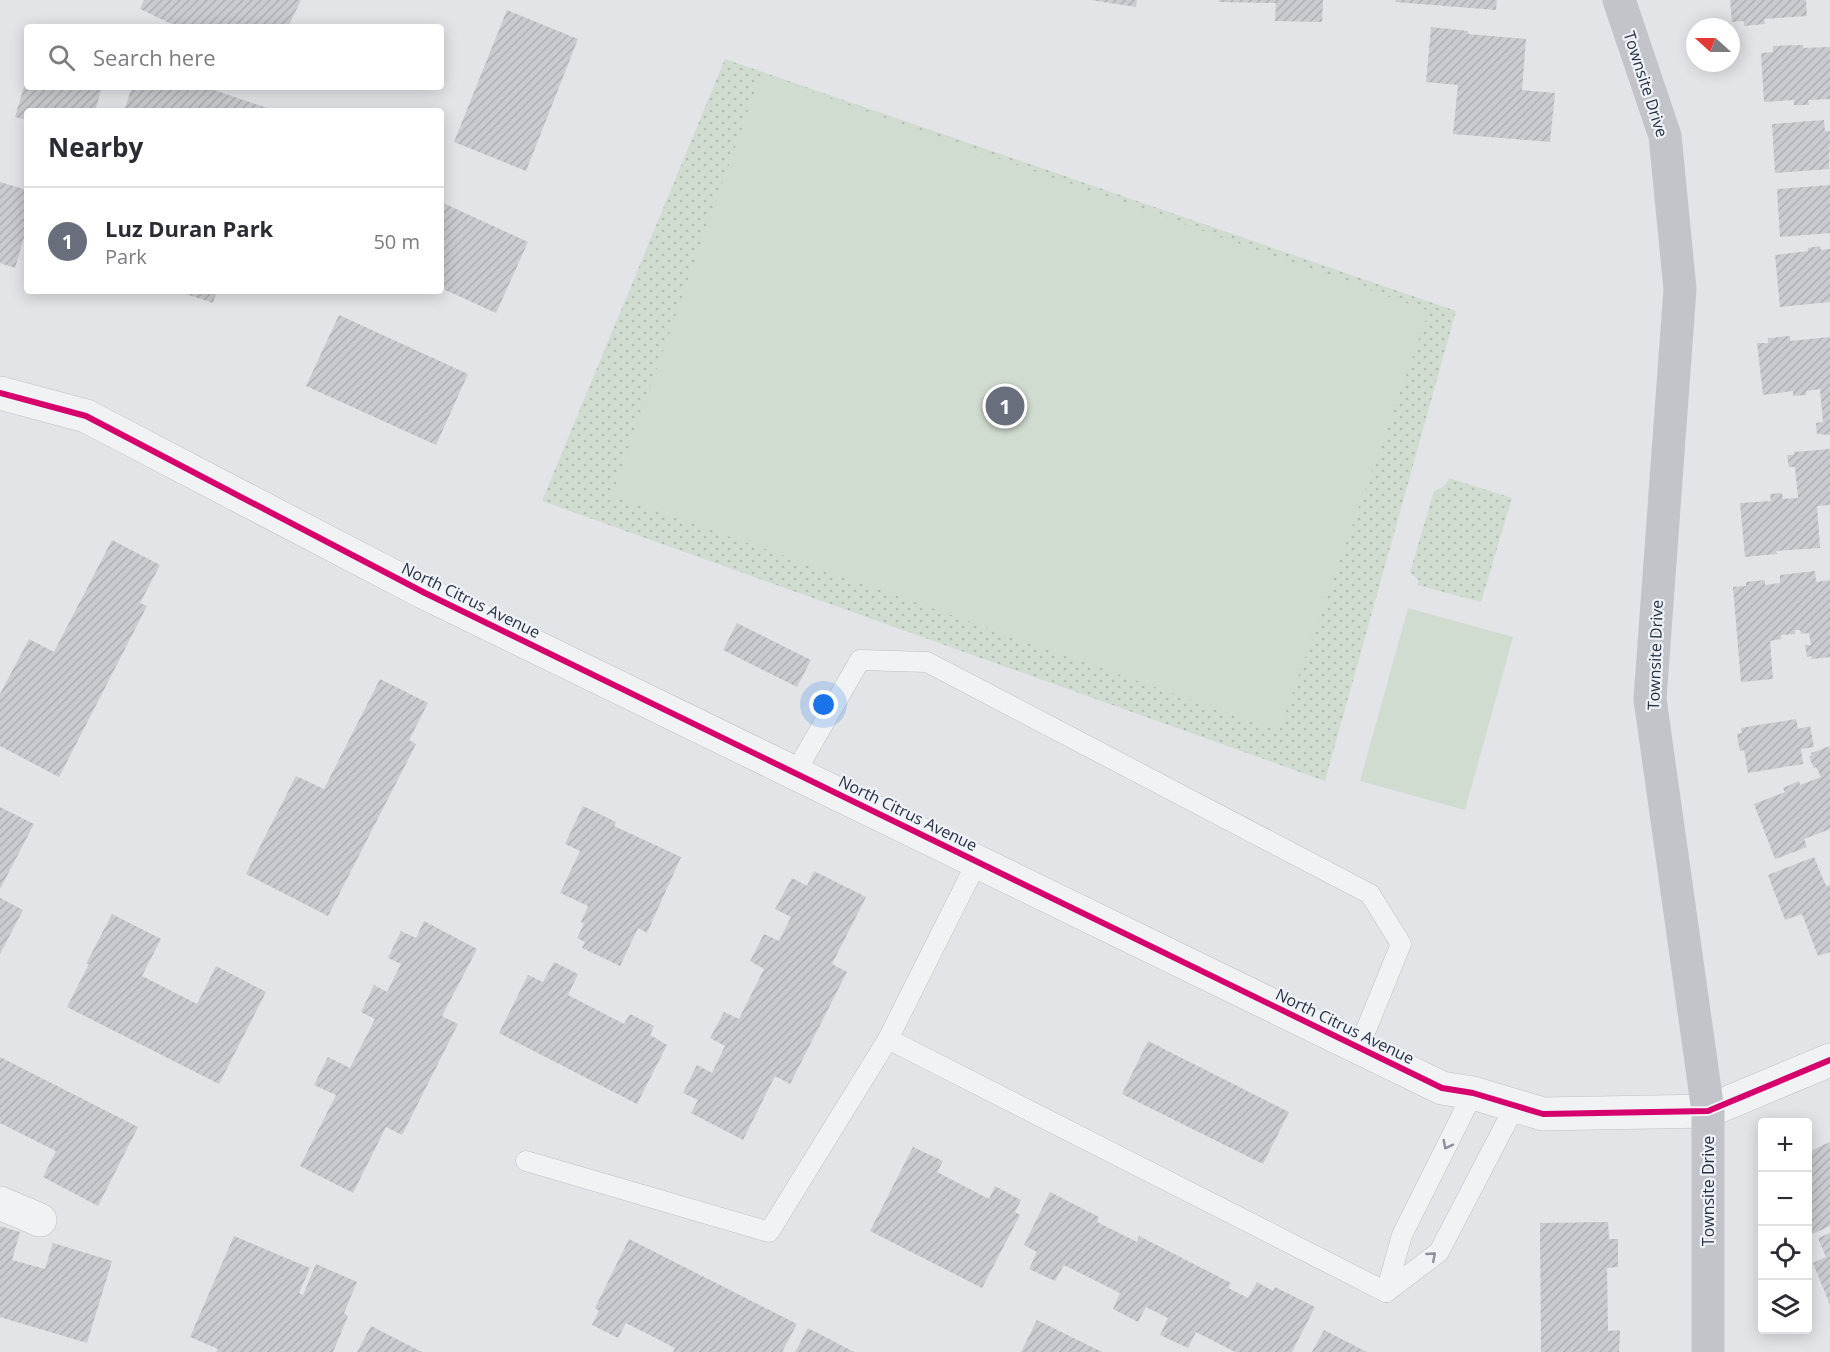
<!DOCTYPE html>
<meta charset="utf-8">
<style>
body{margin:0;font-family:"Open Sans",sans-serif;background:#f2f2f3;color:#2b2b33}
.controls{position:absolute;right:18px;bottom:18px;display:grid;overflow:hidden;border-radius:6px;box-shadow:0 3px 15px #0003}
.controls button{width:54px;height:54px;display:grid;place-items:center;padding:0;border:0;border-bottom:2px solid #e1e1e2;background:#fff;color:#2b2b33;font:30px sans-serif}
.compass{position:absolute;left:1686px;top:18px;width:54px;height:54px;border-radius:50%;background:#fff;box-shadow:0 3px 15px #0003;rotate:291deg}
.you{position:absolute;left:824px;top:705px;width:21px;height:21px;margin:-15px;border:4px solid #fff;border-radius:50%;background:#1a73e8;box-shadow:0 0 0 9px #1a73e833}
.badge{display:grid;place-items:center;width:39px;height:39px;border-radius:50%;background:#686e7c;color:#fff;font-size:20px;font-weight:700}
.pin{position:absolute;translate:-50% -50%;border:3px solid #fff;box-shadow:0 2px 6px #0006}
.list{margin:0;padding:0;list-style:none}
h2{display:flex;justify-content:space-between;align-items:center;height:78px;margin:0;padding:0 24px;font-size:26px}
h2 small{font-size:20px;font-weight:400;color:#7c7c81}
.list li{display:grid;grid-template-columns:39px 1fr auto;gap:18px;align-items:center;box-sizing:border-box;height:108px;padding:0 24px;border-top:2px solid #e1e1e2}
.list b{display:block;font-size:22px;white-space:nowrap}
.list p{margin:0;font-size:20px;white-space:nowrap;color:#7c7c81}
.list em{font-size:20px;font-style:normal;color:#7c7c81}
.icon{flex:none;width:33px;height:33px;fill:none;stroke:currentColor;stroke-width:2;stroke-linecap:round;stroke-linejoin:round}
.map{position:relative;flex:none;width:1830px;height:1352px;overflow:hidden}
.search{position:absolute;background:#fff;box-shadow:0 3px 15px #0003;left:24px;top:24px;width:420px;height:66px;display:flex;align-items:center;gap:15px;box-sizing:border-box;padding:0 21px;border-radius:6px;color:#7c7c81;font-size:22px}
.panel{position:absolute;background:#fff;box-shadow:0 3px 15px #0003;left:24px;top:108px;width:420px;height:186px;border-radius:6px}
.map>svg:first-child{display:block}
.green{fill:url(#green-dots)}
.pitch{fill:#d1dcd1}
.building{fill:url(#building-hatch)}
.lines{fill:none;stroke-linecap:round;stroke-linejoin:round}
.service-casing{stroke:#bfc1c5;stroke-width:21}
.minor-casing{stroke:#bfc1c5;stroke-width:34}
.tertiary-casing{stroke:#bfc1c5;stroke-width:34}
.service{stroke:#f1f2f4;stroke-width:20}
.minor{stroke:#f1f2f4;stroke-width:33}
.tertiary{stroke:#f1f2f4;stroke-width:33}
.secondary{stroke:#c2c4ca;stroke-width:33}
.cycleway-casing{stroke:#eff2f7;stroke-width:10}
.cycleway{stroke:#d6006c;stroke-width:6}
.oneway{stroke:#8c909c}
.labels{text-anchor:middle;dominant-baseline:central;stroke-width:4.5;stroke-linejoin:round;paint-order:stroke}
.street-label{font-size:16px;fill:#262f43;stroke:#eff2f7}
</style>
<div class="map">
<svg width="1830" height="1352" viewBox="0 0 1830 1352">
<defs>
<pattern id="green-dots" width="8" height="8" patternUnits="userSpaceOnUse" patternTransform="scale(1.5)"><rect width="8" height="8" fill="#d1dcd1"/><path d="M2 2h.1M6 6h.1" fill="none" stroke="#b3bdb5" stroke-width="1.8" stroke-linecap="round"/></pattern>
<pattern id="building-hatch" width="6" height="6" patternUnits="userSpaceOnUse" patternTransform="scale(1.5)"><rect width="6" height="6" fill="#c9cbcf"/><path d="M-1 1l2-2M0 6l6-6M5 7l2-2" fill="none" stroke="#acafb3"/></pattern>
</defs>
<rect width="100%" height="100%" fill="#e2e4e7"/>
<g class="green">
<path d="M 725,59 L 1456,311 L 1325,781 L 542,501 Z"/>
<path d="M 1449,478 L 1512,498 L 1481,602 L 1417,585 L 1419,581 L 1410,572 L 1434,491 C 1441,489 1446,485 1449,478 Z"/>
</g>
<g class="pitch">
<path d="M 761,74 L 1429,311 L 1279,731 L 612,495 Z"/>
<path d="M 1408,608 L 1513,637 L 1465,810 L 1360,781 Z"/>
</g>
<g class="building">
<path d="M 144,0 L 301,0 L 288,27 L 178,27 L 140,9 Z"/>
<path d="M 1091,0 L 1137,0 L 1136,7 Z"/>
<path d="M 1219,0 L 1323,0 L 1322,22 L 1275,21 L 1276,3 L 1219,2 Z"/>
<path d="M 1396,0 L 1497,0 L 1496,10 L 1395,2 Z"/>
<path d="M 1730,0 L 1806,0 L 1807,16 L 1764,19 L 1765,24 L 1744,26 L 1744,21 L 1732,22 Z"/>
<path d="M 507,10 L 578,39 L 526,171 L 454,142 Z"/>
<path d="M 1431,27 L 1468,31 L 1468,34 L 1526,39 L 1522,90 L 1555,93 L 1550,142 L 1453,134 L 1458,85 L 1426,82 Z"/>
<path d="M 1803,45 L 1803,48 L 1830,47 L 1830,99 L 1808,100 L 1809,105 L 1794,105 L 1794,100 L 1764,102 L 1761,53 L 1773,52 L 1773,46 Z"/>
<path d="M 26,80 L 27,87 L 102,87 L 95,111 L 27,111 L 27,120 L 15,117 Z"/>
<path d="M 132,87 L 205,87 L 276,111 L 124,111 Z"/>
<path d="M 1824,120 L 1825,131 L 1830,131 L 1829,169 L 1775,173 L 1772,124 Z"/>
<path d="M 0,182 L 27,190 L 27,227 L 15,268 L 0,263 Z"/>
<path d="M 1830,185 L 1830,233 L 1780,237 L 1777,189 Z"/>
<path d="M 441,202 L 528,242 L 496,313 L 441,288 Z"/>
<path d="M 1820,246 L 1821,250 L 1830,249 L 1830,302 L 1780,307 L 1775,255 L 1808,251 L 1808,248 Z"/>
<path d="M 177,291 L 217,291 L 213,303 Z"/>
<path d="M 339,315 L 468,374 L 436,445 L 306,386 Z"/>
<path d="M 1790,336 L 1790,341 L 1830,337 L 1830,435 L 1817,434 L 1816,423 L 1823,422 L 1820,389 L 1806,391 L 1806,395 L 1793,396 L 1793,391 L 1763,395 L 1757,343 L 1768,343 L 1768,338 Z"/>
<path d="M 1830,449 L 1830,505 L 1817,506 L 1820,548 L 1776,551 L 1777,554 L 1745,557 L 1740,503 L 1771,501 L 1770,494 L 1782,493 L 1783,499 L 1798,498 L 1795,467 L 1789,467 L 1787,455 L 1794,455 L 1794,452 Z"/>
<path d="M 112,540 L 160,565 L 140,603 L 147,606 L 59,777 L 0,746 L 0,694 L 29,639 L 54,652 Z"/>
<path d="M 1815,571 L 1816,582 L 1830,580 L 1830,657 L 1812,659 L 1811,656 L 1807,657 L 1805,645 L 1811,645 L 1809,633 L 1801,634 L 1800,630 L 1795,630 L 1795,634 L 1781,635 L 1781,639 L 1770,641 L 1773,679 L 1741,682 L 1733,587 L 1746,586 L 1746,582 L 1765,580 L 1765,585 L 1780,583 L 1780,575 Z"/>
<path d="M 737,623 L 811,660 L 797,687 L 723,650 Z"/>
<path d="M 380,679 L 428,703 L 409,740 L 416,744 L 328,916 L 246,874 L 296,776 L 324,789 Z"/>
<path d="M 1796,719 L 1798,729 L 1810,726 L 1814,747 L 1801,749 L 1803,764 L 1748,773 L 1744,750 L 1740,751 L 1737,734 L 1742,733 L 1741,728 Z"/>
<path d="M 1830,746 L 1830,829 L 1804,839 L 1807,847 L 1775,859 L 1754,804 L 1785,792 L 1783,788 L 1799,781 L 1800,785 L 1821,777 L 1816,767 L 1814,768 L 1809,757 L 1812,755 L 1811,753 Z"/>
<path d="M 583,806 L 616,822 L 614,826 L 681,857 L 647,933 L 638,928 L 620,966 L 582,948 L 585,942 L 577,938 L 584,924 L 581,922 L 588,906 L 560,893 L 580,851 L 565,844 Z"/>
<path d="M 0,807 L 34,824 L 0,889 Z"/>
<path d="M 1814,857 L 1826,886 L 1830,885 L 1830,952 L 1818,956 L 1802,914 L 1785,920 L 1768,875 Z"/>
<path d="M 814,871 L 866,897 L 832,964 L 847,972 L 790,1084 L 775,1076 L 743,1140 L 691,1113 L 698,1100 L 683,1093 L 697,1065 L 712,1073 L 725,1046 L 710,1038 L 724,1012 L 739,1019 L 764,969 L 750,961 L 764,934 L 779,941 L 791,917 L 775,909 L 792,878 L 807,886 Z"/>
<path d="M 0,898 L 23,910 L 0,954 Z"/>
<path d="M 112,914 L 161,939 L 142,976 L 197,1004 L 216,966 L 266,992 L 219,1084 L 67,1007 L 89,964 L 86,964 Z"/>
<path d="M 424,921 L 477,949 L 442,1016 L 458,1024 L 402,1135 L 386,1127 L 353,1193 L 300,1166 L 336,1095 L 314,1085 L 328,1057 L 350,1068 L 375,1019 L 361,1012 L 374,985 L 387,992 L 401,964 L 388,958 L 401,931 L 416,938 Z"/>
<path d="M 554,962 L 578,974 L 568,995 L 624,1024 L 630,1014 L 654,1026 L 650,1035 L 667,1045 L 637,1104 L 499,1033 L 528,975 L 543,982 Z"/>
<path d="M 1148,1041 L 1289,1112 L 1263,1164 L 1122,1094 Z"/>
<path d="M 0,1057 L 138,1127 L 98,1206 L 43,1177 L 56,1151 L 0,1123 Z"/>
<path d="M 1830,1142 L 1830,1226 L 1808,1236 L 1808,1152 Z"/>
<path d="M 913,1147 L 943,1161 L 937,1172 L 989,1199 L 995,1186 L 1021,1200 L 1015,1212 L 1020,1215 L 982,1288 L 870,1231 Z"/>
<path d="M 1050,1192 L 1099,1217 L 1097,1222 L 1137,1242 L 1139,1236 L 1231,1283 L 1228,1288 L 1248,1298 L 1257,1282 L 1273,1291 L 1275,1287 L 1315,1307 L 1292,1352 L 1235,1352 L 1196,1332 L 1188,1348 L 1160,1335 L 1168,1318 L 1146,1307 L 1138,1322 L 1113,1309 L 1120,1293 L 1064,1265 L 1055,1281 L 1029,1269 L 1037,1252 L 1024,1245 Z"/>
<path d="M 1608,1222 L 1609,1239 L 1618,1239 L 1618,1267 L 1607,1268 L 1608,1331 L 1620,1330 L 1619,1352 L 1541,1352 L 1540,1223 Z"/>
<path d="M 0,1226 L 20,1232 L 12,1260 L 45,1269 L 53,1243 L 112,1261 L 87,1343 L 0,1317 Z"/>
<path d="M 1830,1233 L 1830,1305 L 1813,1263 L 1826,1257 L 1818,1238 Z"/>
<path d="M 234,1236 L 310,1268 L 299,1293 L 303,1295 L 316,1264 L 357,1282 L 344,1313 L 348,1316 L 333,1352 L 216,1352 L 218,1349 L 190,1337 Z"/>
<path d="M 629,1239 L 797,1324 L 782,1352 L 673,1352 L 675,1348 L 626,1323 L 618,1338 L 592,1325 L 599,1311 L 595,1308 Z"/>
<path d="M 1037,1320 L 1102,1352 L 1021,1352 Z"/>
<path d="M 371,1326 L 422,1352 L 357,1352 Z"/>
<path d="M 808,1328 L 854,1352 L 795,1352 Z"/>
<path d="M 1324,1330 L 1367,1352 L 1312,1352 Z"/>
</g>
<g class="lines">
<defs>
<g id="service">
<path d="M 795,773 L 860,660 L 927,662 L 1370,894 L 1401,944 L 1359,1047"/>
<path d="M 977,862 L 888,1039 L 1386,1292"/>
<path d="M 526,1161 L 769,1232 L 888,1039"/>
<path d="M 1386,1292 L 1439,1252 L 1515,1106"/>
<path d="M 1386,1292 L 1402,1235 L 1473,1093"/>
</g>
<path id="minor" d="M 0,1203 L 40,1220"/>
<path id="tertiary" d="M 0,393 L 86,416 L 425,593 L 1442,1088 L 1473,1093 L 1543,1114 L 1708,1111 L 1830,1060"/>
</defs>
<use href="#service" class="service-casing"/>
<use href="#minor" class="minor-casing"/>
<use href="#tertiary" class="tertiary-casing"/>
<use href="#service" class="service"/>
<use href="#minor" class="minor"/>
<use href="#tertiary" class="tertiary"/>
<path class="secondary" d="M 1619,0 L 1665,136 L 1680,289 L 1650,699 L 1708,1111 L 1708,1352"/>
<defs>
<path id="cycleway" d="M 0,393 L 86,416 L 425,593 L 1442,1088 L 1473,1093 L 1543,1114 L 1708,1111 L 1830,1060"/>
</defs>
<use href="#cycleway" class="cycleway-casing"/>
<use href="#cycleway" class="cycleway"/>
</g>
<defs><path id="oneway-chevron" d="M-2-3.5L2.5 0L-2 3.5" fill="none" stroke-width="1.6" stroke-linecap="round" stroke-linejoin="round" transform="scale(1.5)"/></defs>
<g class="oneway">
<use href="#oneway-chevron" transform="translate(1447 1145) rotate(117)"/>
<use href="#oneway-chevron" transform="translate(1432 1256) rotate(-41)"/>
</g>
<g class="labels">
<g class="street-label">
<text transform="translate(1646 84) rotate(72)">Townsite Drive</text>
<text transform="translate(471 600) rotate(26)">North Citrus Avenue</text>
<text transform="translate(1655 655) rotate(-88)">Townsite Drive</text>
<text transform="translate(908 813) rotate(26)">North Citrus Avenue</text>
<text transform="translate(1345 1026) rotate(26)">North Citrus Avenue</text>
<text transform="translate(1708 1191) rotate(-90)">Townsite Drive</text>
</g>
</g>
</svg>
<div class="controls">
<button>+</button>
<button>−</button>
<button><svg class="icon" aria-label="locate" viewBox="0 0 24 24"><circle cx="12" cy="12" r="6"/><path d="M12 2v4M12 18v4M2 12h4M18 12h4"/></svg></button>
<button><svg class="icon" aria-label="layers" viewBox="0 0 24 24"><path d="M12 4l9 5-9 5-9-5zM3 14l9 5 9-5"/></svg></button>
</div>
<svg class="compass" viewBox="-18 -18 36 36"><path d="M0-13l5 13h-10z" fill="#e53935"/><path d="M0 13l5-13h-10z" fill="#7c7c81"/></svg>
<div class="you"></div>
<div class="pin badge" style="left:1005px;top:406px">1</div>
<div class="search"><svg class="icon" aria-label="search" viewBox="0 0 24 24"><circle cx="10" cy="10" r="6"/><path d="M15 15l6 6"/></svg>Search here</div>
<section class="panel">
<h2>Nearby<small></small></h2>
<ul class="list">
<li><span class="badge">1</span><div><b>Luz Duran Park</b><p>Park</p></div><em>50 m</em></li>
</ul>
</section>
</div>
